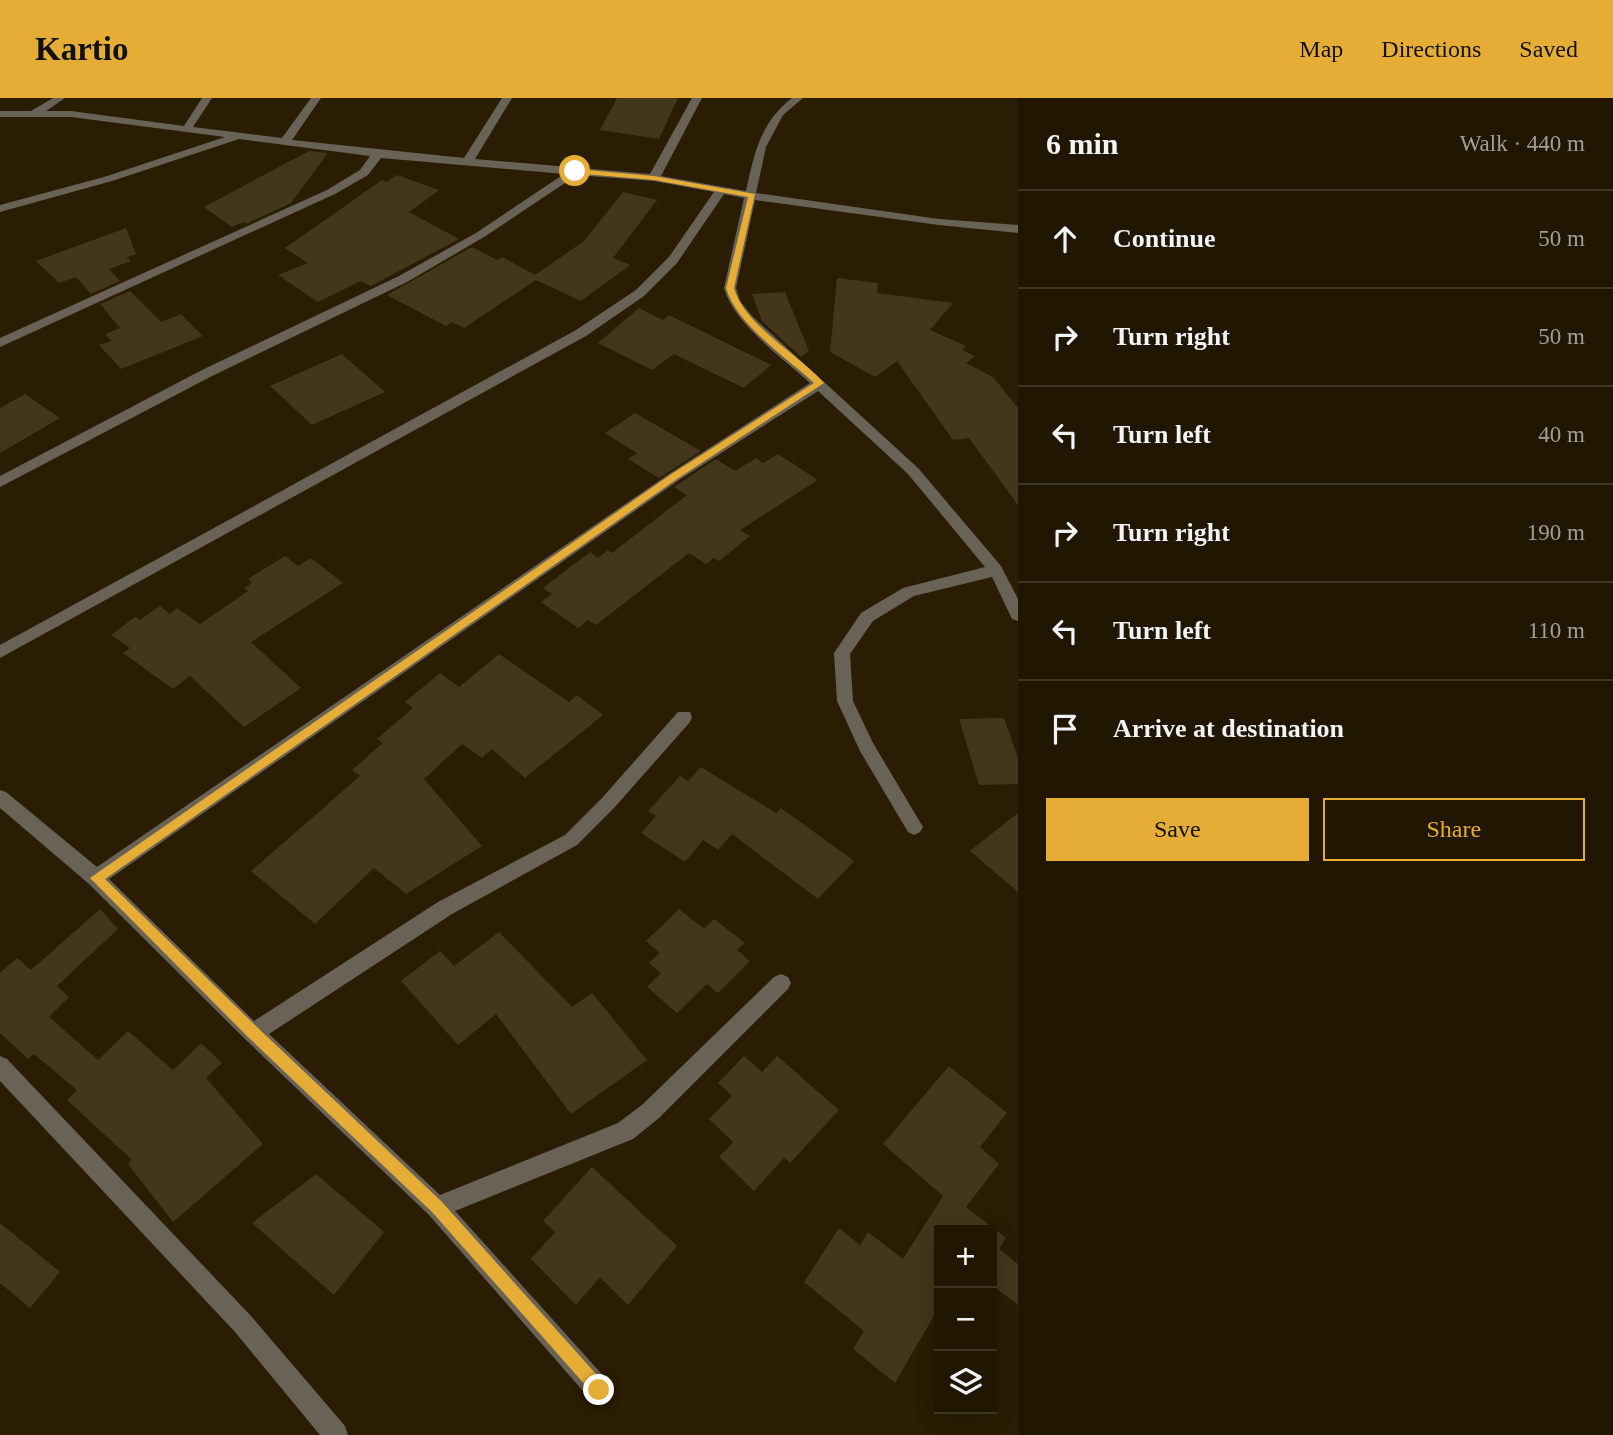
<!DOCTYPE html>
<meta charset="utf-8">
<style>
body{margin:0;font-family:Georgia,serif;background:#2d2311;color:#f1f3f6}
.controls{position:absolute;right:21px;bottom:21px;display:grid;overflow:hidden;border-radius:0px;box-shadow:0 4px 18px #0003}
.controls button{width:63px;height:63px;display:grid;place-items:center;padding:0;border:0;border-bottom:2px solid #3d3524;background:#201602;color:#f1f3f6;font:35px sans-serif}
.stop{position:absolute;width:21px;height:21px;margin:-16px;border:5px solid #e6ad36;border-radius:50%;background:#fff}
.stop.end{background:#e6ad36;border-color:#fff;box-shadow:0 2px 7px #0008}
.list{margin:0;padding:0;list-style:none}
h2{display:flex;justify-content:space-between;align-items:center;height:91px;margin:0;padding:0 28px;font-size:30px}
h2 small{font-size:23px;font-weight:400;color:#a29f99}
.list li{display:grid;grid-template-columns:46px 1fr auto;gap:21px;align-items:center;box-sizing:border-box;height:98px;padding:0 28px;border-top:2px solid #3d3524}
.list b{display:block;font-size:26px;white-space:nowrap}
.list em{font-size:23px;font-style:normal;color:#a29f99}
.actions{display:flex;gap:14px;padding:21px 28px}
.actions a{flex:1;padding:16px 0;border:2px solid #e6ad36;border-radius:0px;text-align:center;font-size:24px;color:#e6ad36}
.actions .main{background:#e6ad36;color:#111}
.icon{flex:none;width:38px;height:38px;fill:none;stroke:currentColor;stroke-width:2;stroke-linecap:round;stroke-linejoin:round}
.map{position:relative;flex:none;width:1018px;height:1337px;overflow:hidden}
header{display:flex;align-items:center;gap:42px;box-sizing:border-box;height:98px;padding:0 35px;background:#e6ad36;color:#111}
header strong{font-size:33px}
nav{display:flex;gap:38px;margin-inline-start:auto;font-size:24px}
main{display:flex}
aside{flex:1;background:#201602}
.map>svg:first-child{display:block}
.building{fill:#44361b}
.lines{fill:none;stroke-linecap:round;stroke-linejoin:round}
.minor{fill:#696256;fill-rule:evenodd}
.route{fill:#e6ad36}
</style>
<header>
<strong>Kartio</strong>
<nav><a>Map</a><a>Directions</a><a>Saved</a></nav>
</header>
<main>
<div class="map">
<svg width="1018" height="1337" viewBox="0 0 1018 1337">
<rect width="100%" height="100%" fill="#2b1d03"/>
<g class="building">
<path d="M 617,0 L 678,0 L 659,41 L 600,32 Z"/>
<path d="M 309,53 L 328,55 L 291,105 L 246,126 L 244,124 L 232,129 L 204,109 Z"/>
<path d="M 397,77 L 439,92 L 409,114 L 459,141 L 371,188 L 361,183 L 318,204 L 278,177 L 308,165 L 285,150 L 382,82 L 387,84 Z"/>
<path d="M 623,94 L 657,102 L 613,160 L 630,167 L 581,203 L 536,182 L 464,230 L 452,224 L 446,228 L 387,197 L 472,149 L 497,162 L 502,159 L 535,177 L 584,143 Z"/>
<path d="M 126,130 L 136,156 L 127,159 L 131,163 L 109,171 L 120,183 L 91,196 L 76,179 L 59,185 L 36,163 Z"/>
<path d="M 837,180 L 878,185 L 877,195 L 953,205 L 930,232 L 966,248 L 962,252 L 975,258 L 966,265 L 993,279 L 1018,310 L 1018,407 L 969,340 L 953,342 L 897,263 L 875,279 L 830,254 Z"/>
<path d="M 130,193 L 161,224 L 181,216 L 203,238 L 121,271 L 99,247 L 111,243 L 105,236 L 120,230 L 100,206 Z"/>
<path d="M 785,194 L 809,253 L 801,259 L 762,223 L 752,196 Z"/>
<path d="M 639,210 L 663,222 L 669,217 L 771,267 L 744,290 L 674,256 L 652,272 L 598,245 Z"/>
<path d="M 342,256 L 385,294 L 312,327 L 270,288 Z"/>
<path d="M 25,296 L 60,320 L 0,355 L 0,310 Z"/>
<path d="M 635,315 L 701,353 L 659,380 L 628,361 L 637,355 L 605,335 Z"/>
<path d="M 778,356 L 818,382 L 740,432 L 750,438 L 719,463 L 713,460 L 706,466 L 689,455 L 596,527 L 588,522 L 578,530 L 541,504 L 552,496 L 543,490 L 590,454 L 598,460 L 608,452 L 612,455 L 687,397 L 674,389 L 716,361 L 735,373 L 756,360 L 763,365 Z"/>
<path d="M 285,458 L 298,468 L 311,460 L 343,485 L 251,544 L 301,590 L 244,629 L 190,578 L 173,591 L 123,555 L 130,550 L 111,537 L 135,519 L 140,522 L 160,508 L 170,516 L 177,510 L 200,526 L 248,493 L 244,490 L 252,485 L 248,481 Z"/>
<path d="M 499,556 L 569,604 L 577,597 L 603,617 L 525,680 L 492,651 L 482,660 L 462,646 L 424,681 L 482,748 L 406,796 L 374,770 L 315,826 L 251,773 L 360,678 L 352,672 L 383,645 L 377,641 L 413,610 L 405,604 L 440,575 L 459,589 Z"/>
<path d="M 1004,620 L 1018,660 L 1018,686 L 979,687 L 959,621 Z"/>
<path d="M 701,669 L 776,715 L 781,710 L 854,763 L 818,801 L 732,736 L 718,752 L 703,742 L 685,764 L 641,735 L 656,718 L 648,713 L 680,678 L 688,683 Z"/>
<path d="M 1018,715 L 1018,794 L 970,753 Z"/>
<path d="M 100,811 L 118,831 L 57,888 L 69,899 L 49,919 L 98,962 L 128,933 L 173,972 L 201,945 L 222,965 L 206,980 L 263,1046 L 173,1124 L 128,1066 L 132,1062 L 67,1002 L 77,992 L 34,956 L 28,961 L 0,935 L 0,875 L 17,860 L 31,872 Z"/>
<path d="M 679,811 L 704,831 L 714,821 L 745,845 L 737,852 L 750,863 L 718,895 L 707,886 L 677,915 L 647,889 L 661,875 L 649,865 L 660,855 L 646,843 Z"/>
<path d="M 499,834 L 572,909 L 592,895 L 647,962 L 571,1016 L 496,916 L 458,947 L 401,883 L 440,853 L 454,868 Z"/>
<path d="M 744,958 L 762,974 L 777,958 L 839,1012 L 790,1065 L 784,1060 L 754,1093 L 719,1059 L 733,1044 L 709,1021 L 732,998 L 718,985 Z"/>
<path d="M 949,968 L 1007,1015 L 980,1049 L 999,1066 L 966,1109 L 1006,1140 L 999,1151 L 1018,1166 L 1018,1207 L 992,1187 L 992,1132 L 939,1132 L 939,1209 L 895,1285 L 853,1251 L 864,1233 L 804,1184 L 839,1130 L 860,1147 L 868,1134 L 903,1161 L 943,1098 L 883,1046 Z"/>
<path d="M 592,1069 L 677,1148 L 628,1207 L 600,1179 L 576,1207 L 531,1161 L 555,1134 L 543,1123 Z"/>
<path d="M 316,1076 L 384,1134 L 334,1197 L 252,1125 Z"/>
<path d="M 0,1125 L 60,1174 L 30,1210 L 0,1185 Z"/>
</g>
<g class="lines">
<g class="minor">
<path d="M 53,0 L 65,0 L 46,13 L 71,13 L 184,28 L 202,0 L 212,0 L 193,29 L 282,40 L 311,0 L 321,0 L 292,42 L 464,60 L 502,0 L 512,0 L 475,61 L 650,76 L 692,0 L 702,0 L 661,78 L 746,93 C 754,56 760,25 792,0 L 803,0 L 783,17 L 766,49 L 756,95 L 939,121 L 1018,127 L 1018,135 L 939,127 L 755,102 L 736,190 L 740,203 L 752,218 L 918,370 L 1001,468 L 1018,501 L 1018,523 L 1012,521 L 992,479 L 914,498 L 873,523 L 850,556 L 853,603 L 873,645 L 920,724 L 923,729 L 920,734 L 914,737 L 908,734 L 860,653 L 837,603 L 834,555 L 861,515 L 903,490 L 985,469 L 908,376 L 818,293 L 679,382 L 109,781 L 254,923 L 438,804 L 565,737 L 602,700 L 678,614 L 690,614 L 692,619 L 690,624 L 614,710 L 577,747 L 452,816 L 269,936 L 440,1097 L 618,1025 L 643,1006 L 774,879 L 781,876 L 788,879 L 791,885 L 788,891 L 659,1020 L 633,1041 L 455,1113 L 608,1283 L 611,1292 L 608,1301 L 599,1304 L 590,1301 L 429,1117 L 246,942 L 89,786 L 0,710 L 0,692 L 6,694 L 97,769 L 669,376 L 810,285 C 783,260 734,226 724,190 L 744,100 L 724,96 L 677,165 L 644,198 L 586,238 L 0,560 L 0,547 L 576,232 L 636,192 L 669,159 L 714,94 L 654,83 L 577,77 L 484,139 L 407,184 L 212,278 L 0,389 L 0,378 L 202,272 L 399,178 L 476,135 L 564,76 L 381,60 L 368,77 L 335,96 L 0,249 L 0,240 L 327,92 L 360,72 L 370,58 L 239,41 L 112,83 L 0,114 L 0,107 L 104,79 L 225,39 L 71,19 L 0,19 L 0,13 L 31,13 Z"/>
<path d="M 0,958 L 7,961 L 251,1218 L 345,1328 L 348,1337 L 320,1337 L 235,1234 L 0,983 Z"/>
</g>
</g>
<path class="route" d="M 575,71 L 654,78 L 755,96 L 734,190 C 745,228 798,256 824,285 L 677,381 L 105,781 L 258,930 L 442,1104 L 605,1286 L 607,1292 L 605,1297 L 599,1300 L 594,1297 L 432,1114 L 248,939 L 90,780 L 670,377 L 814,285 C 787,260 736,226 726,190 L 748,99 L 654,82 L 572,75 Z"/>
</svg>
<div class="controls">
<button>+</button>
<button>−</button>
<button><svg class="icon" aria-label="layers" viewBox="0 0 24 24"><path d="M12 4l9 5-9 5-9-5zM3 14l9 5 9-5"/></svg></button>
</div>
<div class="stop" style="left:575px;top:73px"></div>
<div class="stop end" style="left:599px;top:1292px"></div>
</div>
<aside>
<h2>6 min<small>Walk · 440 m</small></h2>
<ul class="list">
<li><svg class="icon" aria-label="ahead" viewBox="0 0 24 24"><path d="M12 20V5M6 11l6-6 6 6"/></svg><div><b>Continue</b></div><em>50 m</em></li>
<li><svg class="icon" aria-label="right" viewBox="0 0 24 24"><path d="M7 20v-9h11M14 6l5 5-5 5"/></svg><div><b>Turn right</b></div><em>50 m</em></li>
<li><svg class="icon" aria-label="left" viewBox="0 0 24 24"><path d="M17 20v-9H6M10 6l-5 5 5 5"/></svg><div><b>Turn left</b></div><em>40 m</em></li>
<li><svg class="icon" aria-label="right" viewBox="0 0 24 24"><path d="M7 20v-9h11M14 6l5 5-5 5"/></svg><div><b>Turn right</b></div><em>190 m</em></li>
<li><svg class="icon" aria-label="left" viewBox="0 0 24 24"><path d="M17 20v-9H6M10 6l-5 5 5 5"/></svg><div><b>Turn left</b></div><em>110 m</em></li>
<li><svg class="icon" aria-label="arrive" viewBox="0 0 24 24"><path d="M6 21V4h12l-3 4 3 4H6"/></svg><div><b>Arrive at destination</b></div></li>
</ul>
<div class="actions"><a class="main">Save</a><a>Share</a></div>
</aside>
</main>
